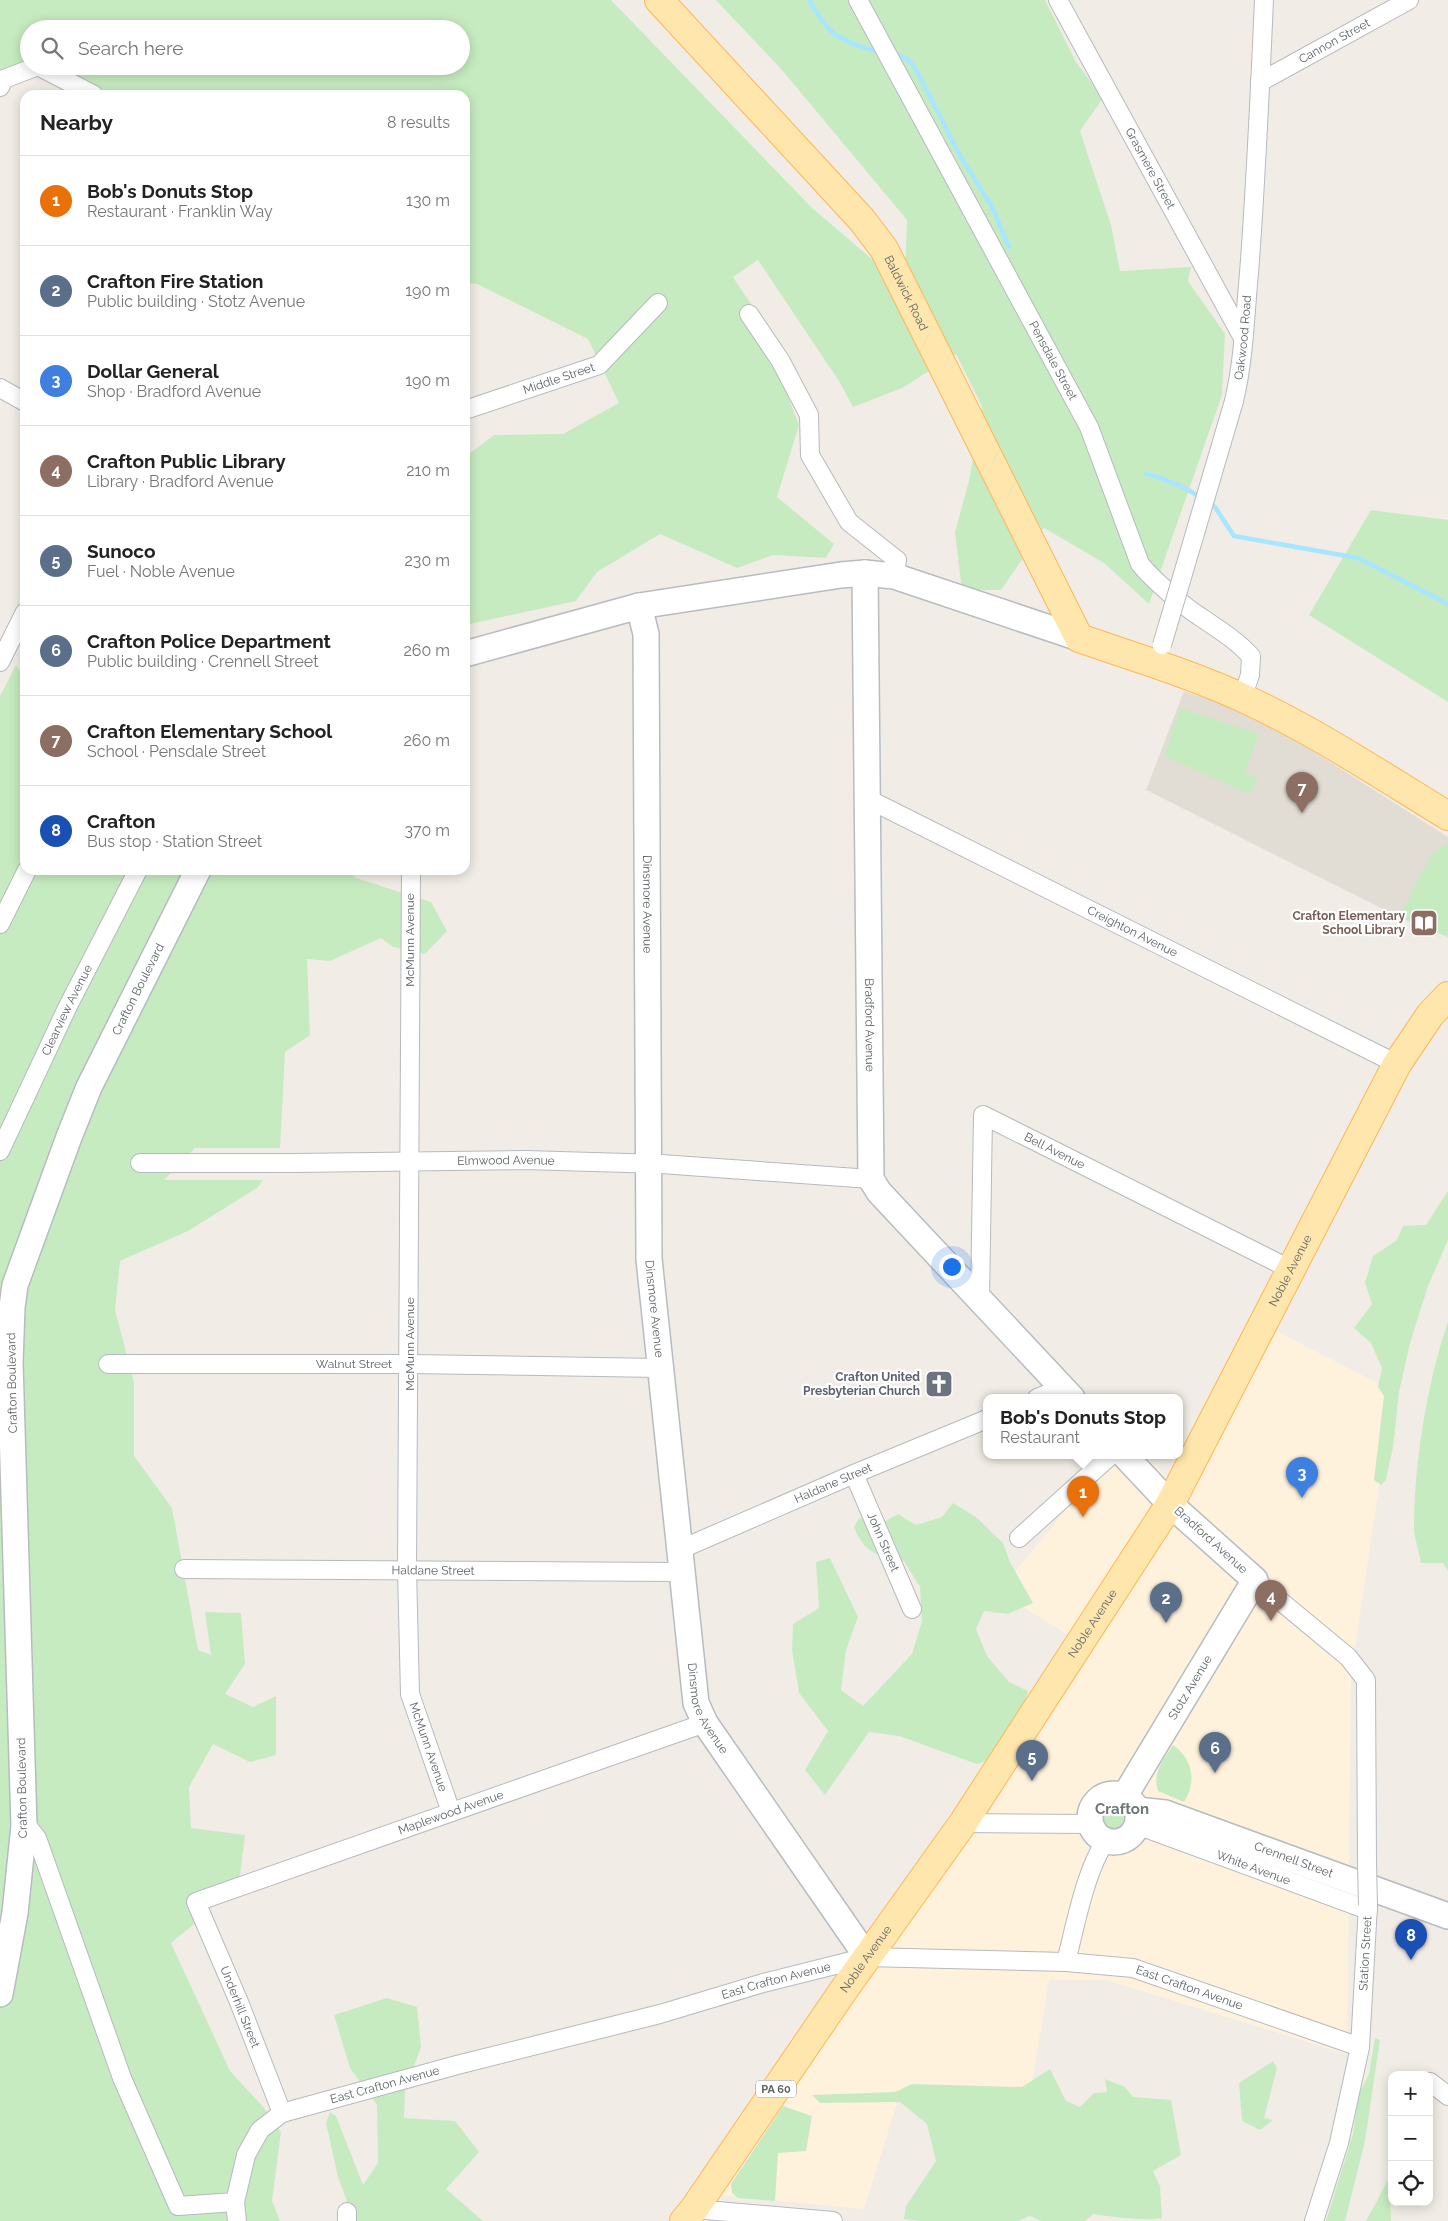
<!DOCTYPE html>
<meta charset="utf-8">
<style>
body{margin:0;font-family:Raleway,sans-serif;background:#f2f2f2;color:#222}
.controls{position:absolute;right:15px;bottom:15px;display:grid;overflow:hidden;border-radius:10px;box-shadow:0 2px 12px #0003}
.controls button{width:45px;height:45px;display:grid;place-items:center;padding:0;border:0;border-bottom:1px solid #e0e0e0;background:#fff;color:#222;font:25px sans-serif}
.you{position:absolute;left:951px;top:1266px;width:18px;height:18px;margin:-12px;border:4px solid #fff;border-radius:50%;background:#1a73e8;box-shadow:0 0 0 8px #1a73e833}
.badge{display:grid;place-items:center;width:32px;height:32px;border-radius:50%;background:#fa2331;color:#fff;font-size:16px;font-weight:700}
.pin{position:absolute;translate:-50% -41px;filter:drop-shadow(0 1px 2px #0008)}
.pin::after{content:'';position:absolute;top:26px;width:18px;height:15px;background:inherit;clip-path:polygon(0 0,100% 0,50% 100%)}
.popup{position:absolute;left:983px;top:1394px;width:200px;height:65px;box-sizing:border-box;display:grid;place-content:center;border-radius:10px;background:#fff;filter:drop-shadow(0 1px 4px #0005);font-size:16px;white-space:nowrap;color:#767676}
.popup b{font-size:19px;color:#222}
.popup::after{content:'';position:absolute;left:50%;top:100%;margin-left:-10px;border:10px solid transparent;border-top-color:#fff}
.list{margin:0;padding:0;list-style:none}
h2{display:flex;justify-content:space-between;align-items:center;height:65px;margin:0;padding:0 20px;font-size:21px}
h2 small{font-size:16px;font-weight:400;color:#767676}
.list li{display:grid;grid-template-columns:32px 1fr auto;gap:15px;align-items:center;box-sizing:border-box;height:90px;padding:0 20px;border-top:1px solid #e0e0e0}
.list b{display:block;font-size:19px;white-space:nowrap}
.list p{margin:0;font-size:16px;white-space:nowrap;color:#767676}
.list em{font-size:16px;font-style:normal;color:#767676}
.icon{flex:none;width:28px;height:28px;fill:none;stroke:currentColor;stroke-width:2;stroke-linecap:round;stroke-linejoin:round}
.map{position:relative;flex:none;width:1448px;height:2221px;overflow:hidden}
.search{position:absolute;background:#fff;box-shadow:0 2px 12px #0003;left:20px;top:20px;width:450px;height:55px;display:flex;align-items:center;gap:12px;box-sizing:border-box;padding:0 18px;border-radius:28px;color:#767676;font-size:19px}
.panel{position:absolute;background:#fff;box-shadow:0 2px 12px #0003;left:20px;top:90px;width:450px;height:785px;border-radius:15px}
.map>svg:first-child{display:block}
.commercial{fill:#fff2dd}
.education{fill:#e1ddd5}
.green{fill:#c7ebc1;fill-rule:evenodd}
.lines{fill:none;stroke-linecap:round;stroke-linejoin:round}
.stream{stroke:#a8e5ff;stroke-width:4.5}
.street-casing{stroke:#b6babe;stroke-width:20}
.secondary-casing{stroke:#b7bcc1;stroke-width:28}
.primary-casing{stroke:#ffb651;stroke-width:30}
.street{stroke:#fff;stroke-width:18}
.secondary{stroke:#fff;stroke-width:25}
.primary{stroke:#ffe6ad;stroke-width:28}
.street-bridge-casing{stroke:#b6babe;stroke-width:20;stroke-linecap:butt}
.street-bridge{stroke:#fff;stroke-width:18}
.labels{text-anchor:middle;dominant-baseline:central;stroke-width:4.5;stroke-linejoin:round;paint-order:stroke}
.shield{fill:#fff;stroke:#8e9295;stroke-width:1}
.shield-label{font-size:11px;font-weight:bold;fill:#5d6468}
.street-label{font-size:12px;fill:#5d6468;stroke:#fff}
.education-label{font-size:12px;font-weight:bold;fill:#785e54;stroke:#fff;text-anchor:end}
.worship-label{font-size:12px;font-weight:bold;fill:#5b616d;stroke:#fff;text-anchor:end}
.quarter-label{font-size:15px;font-weight:bold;fill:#6e767a;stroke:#fff}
</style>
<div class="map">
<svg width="1448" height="2221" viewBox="0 0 1448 2221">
<rect width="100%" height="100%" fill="#f1ede6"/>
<path class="commercial" d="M 1274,1330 L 1393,1391 L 1351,1675 L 1347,2054 L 1106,1980 L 1049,1980 L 1030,2093 L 901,2090 L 864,2209 L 718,2195 L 790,2056 L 1069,1635 L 998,1592 L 1111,1456 L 1146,1456 L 1187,1497 Z"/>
<path class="education" d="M 1184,691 L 1238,709 L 1275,727 L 1448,837 L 1448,937 L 1399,917 L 1146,790 Z"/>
<g class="green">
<path d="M 0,0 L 611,0 L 811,207 L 873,260 L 905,271 L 907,220 L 782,70 L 716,0 L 1045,0 L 1076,62 L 1103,98 L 1080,131 L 1111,225 L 1120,271 L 1191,267 L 1188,281 L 1225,334 L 1222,395 L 1149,604 L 1104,563 L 1044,528 L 1001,590 L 962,590 L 955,532 L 969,481 L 982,406 L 956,354 L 902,388 L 853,407 L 839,381 L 758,260 L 733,277 L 753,307 L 799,425 L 777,497 L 834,544 L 826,558 L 773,555 L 737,568 L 660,534 L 597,572 L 576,601 L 465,625 L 465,457 L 494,435 L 563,434 L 619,403 L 588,339 L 477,284 L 465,283 L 465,95 L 81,95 L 28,69 L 0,88 ZM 29,29 L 461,29 L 461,66 L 29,66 Z"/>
<path d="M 1371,510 L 1448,520 L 1448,702 L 1309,615 Z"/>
<path d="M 16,665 L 25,680 L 25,870 L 347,870 L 356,878 L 431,902 L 447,931 L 425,954 L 393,947 L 381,938 L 330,961 L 307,959 L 310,1035 L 285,1052 L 280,1148 L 195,1148 L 164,1180 L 263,1180 L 257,1188 L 188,1231 L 120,1261 L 115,1310 L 134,1382 L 134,1456 L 172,1508 L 198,1650 L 211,1655 L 205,1612 L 241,1613 L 245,1664 L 225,1694 L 253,1707 L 276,1696 L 276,1755 L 250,1762 L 213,1744 L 189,1787 L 191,1828 L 245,1835 L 240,1875 L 193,1925 L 171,1943 L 230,2071 L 264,2108 L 281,2132 L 272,2201 L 280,2221 L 0,2221 L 0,696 Z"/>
<path d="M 1180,708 L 1259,734 L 1245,772 L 1259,780 L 1250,794 L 1164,756 Z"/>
<path d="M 1448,844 L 1448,937 L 1399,917 L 1433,852 Z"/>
<path d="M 1448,1191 L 1448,1240 L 1428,1286 L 1410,1343 L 1399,1392 L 1393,1447 L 1386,1480 L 1381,1485 L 1374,1480 L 1384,1396 L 1378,1387 L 1382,1368 L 1371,1343 L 1354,1328 L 1372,1304 L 1365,1283 L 1373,1256 L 1397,1240 L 1403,1226 L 1426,1225 Z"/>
<path d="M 1448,1322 L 1448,1571 L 1443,1563 L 1421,1563 C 1419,1552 1415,1540 1414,1529 C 1414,1465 1427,1382 1448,1322 Z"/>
<path d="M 953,1503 L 976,1517 L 1003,1543 L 1010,1562 L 1033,1603 L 1008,1614 L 984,1611 L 976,1629 L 987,1656 L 1009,1682 L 1028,1691 L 1022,1713 L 991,1759 L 977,1764 L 899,1736 L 869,1732 L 825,1795 L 805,1770 L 828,1731 L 799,1693 L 792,1650 L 793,1624 L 819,1608 L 816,1562 L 830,1558 L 858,1617 L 846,1650 L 841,1690 L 863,1706 L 912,1654 L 922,1621 L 920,1587 L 904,1561 C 879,1556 864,1554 854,1527 L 859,1518 L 886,1521 L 898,1514 L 916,1525 L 942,1517 Z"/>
<path d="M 1173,1745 C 1193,1759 1197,1782 1184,1802 L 1158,1791 C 1152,1772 1163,1761 1173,1745 Z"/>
<circle cx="1114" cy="1818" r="13"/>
<path d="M 387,1998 L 417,2007 L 421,2047 L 405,2091 L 404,2118 L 455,2121 L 479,2152 L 446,2189 L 483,2221 L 341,2221 L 347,2201 L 338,2177 L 326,2123 L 330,2112 L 336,2116 L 363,2185 L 378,2163 L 377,2105 L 350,2068 L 334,2015 Z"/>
<path d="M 1375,2038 L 1380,2040 L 1365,2141 L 1345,2221 L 1326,2221 L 1353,2134 L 1358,2096 L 1369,2074 Z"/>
<path d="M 1273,2061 L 1277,2068 L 1264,2118 L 1273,2120 L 1260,2130 L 1242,2121 L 1239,2083 Z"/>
<path d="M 1050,2069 L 1066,2101 L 1080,2107 L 1094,2093 L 1107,2092 L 1105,2079 L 1125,2087 L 1133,2097 L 1171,2100 L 1181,2155 L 1153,2171 L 1160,2186 L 1162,2218 C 1147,2221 1111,2217 1093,2214 L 1085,2221 L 1041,2221 L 1030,2216 L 1018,2221 L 919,2221 L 904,2219 L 906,2206 L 936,2161 L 927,2124 L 900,2102 L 820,2103 L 812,2095 L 895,2092 L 912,2084 L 1022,2087 Z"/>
<path d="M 783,2106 L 812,2116 L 806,2151 L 778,2153 L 775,2201 L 738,2198 L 732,2193 L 731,2184 Z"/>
<path d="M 1392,2173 L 1392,2193 L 1390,2198 L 1391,2221 L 1366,2221 Z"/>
</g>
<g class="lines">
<g class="stream">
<path d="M 809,0 C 830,36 836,38 874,51"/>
<path d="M 899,55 L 909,60 L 918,73 L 960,156 L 991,205 L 1009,247"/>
<path d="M 1146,474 C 1166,479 1184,486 1201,498"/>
<path d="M 1208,502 L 1215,507 L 1234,536 L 1358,558 L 1448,604"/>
</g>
<defs>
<g id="street">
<path id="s1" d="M 858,0 L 1089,427 L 1140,564 C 1152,579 1182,605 1199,616 C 1218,629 1235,639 1251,656 L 1250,675 L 1242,698"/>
<path id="s2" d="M 1058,0 L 1243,338"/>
<path id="s3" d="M 1260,82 L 1409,0"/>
<path d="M 0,87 L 4,79 L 38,66 L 94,95"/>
<path d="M 749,314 L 780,360 L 809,415 L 810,455 L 849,522 L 897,560 L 894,576"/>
<path d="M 0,388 L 25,402"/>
<path id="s4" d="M 1234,401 C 1244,359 1245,315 1249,273 C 1256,182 1260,91 1264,0"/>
<path id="s5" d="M 465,410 L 599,365 L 658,303"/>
<path d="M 0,662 L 25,612"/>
<path id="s6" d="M 866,798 L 1397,1064"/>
<path id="s7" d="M 411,870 L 407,1569 L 410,1694 L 451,1812"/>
<path d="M 0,924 L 27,870"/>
<path id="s8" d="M 0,1151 L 68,1006 L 138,870"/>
<path id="s9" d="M 140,1163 L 294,1163 L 525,1160 L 661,1164 L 871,1179"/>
<path id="s10" d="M 980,1300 L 983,1115 L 1290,1269"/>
<path id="s11" d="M 108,1364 L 410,1364 L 660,1368"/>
<path d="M 1037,1398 L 1062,1388"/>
<path id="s12" d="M 854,1474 L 912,1609"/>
<path d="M 1019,1538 L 1110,1456"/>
<path id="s13" d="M 679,1550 L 854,1474 L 987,1419"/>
<path id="s14" d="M 184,1569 L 681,1572"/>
<path d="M 1255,1580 L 1348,1657 L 1366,1680 L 1367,1864"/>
<path d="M 963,1823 L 1091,1824"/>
<path id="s15" d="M 1137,1825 L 1368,1910"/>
<path id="s16" d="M 24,1826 L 29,1828 L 37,1838 L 122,2078 L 178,2206 L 235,2202 L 246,2155 L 260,2130 L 282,2113 L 457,2065 L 660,2014 L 763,1983 L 867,1957 L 1066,1962 L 1133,1968 L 1360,2047"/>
<path d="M 1066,1962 C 1075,1927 1086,1868 1106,1841"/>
<path d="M 1430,2082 L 1448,2096"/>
<path id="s17" d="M 282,2113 L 239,2002 L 196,1902 L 705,1723"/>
<path d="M 235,2202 L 237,2221"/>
<path d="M 694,2209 L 833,2221"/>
<path d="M 347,2212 L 347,2221"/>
<path id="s18" d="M 1314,2221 L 1339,2143 L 1360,2047 L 1368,1905"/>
</g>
<g id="secondary">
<path id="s19" d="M 865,573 L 871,1179 L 879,1192 L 1072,1398"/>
<path id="s20" d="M 639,606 L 646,634 L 649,1259 L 696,1703 L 705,1723 L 867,1957"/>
<path d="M 465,654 L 639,606 L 841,575 L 865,573 L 894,576 L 1079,638"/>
<circle cx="1114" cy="1818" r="24"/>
<path id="s21" d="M 1124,1797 L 1255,1580 L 1170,1504 L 1125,1456"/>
<path id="s22" d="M 1137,1810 L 1165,1813 L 1448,1916"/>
<path id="s23" d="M 0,1994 L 15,1913 L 24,1826 L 10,1363 L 12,1307 L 15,1285 L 69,1137 L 89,1087 L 198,870"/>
</g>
<g id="primary">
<path id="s24" d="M 659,0 L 862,220 L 884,249 L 1079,638 C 1134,657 1191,674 1243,698 C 1315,731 1381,775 1448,816"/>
<path id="s25" d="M 684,2221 L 694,2209 L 843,1991 L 963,1823 L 1170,1504 L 1397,1064 L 1430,1015 L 1448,996"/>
</g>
</defs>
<use href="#street" class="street-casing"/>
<use href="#secondary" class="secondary-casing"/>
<use href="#primary" class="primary-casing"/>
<use href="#street" class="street"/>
<use href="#secondary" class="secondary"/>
<use href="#primary" class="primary"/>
<defs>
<g id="street-bridge">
<path d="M 1162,645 L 1234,401"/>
<path d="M 1367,1864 L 1368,1905"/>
</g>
</defs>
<use href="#street-bridge" class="street-bridge-casing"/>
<use href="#street-bridge" class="street-bridge"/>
</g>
<defs>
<symbol id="library-square" viewBox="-11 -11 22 22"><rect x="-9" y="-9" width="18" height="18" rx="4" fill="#8d6e63" stroke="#fff"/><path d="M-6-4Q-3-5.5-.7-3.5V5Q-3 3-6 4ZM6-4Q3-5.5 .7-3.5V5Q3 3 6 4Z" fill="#fff"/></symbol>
<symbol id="church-square" viewBox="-11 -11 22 22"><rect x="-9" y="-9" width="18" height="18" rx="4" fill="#6b7280" stroke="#fff"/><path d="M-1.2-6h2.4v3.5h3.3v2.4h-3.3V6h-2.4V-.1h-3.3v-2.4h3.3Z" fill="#fff"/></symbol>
</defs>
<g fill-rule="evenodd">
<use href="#library-square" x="1408" y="907" width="32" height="32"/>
<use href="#church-square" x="923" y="1368" width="32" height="32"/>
</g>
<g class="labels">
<rect class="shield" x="756" y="2080.5" width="40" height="17" rx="4"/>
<g class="shield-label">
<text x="776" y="2089">PA 60</text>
</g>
<g class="street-label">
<text stroke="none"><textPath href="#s3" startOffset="85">Cannon Street</textPath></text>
<text stroke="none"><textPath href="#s2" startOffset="192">Grasmere Street</textPath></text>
<text stroke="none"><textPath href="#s24" startOffset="385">Baldwick Road</textPath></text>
<text stroke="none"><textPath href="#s4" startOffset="64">Oakwood Road</textPath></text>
<text stroke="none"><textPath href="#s1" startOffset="410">Pensdale Street</textPath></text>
<text stroke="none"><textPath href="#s5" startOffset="99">Middle Street</textPath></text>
<text stroke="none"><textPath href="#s20" startOffset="299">Dinsmore Avenue</textPath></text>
<text stroke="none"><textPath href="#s6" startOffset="298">Creighton Avenue</textPath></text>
<text transform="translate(410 940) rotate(-90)">McMunn Avenue</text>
<text stroke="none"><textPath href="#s23" startOffset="1032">Crafton Boulevard</textPath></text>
<text stroke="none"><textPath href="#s8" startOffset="156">Clearview Avenue</textPath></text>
<text stroke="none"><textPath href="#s19" startOffset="452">Bradford Avenue</textPath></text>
<text stroke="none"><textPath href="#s10" startOffset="265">Bell Avenue</textPath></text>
<text stroke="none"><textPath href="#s9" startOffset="366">Elmwood Avenue</textPath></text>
<text stroke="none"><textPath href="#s25" startOffset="1129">Noble Avenue</textPath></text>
<text stroke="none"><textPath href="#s20" startOffset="704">Dinsmore Avenue</textPath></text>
<text transform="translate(410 1344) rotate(-90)">McMunn Avenue</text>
<text stroke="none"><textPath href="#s11" startOffset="246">Walnut Street</textPath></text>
<text transform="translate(12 1383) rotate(-91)">Crafton Boulevard</text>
<text stroke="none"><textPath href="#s13" startOffset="168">Haldane Street</textPath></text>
<text transform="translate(1211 1540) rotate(42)">Bradford Avenue</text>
<text stroke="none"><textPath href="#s12" startOffset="74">John Street</textPath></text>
<text stroke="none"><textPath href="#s14" startOffset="249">Haldane Street</textPath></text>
<text stroke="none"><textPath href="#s25" startOffset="724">Noble Avenue</textPath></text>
<text stroke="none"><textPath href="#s21" startOffset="128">Stotz Avenue</textPath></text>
<text stroke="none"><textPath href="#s20" startOffset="1109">Dinsmore Avenue</textPath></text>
<text stroke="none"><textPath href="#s7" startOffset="880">McMunn Avenue</textPath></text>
<text transform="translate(22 1788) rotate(-91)">Crafton Boulevard</text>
<text stroke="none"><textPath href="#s17" startOffset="498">Maplewood Avenue</textPath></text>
<text stroke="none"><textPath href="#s22" startOffset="165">Crennell Street</textPath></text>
<text stroke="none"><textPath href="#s15" startOffset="124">White Avenue</textPath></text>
<text stroke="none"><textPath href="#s18" startOffset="274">Station Street</textPath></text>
<text stroke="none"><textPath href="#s25" startOffset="319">Noble Avenue</textPath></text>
<text stroke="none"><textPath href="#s16" startOffset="1086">East Crafton Avenue</textPath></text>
<text stroke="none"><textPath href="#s16" startOffset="1506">East Crafton Avenue</textPath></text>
<text transform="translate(240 2007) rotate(68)">Underhill Street</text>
<text stroke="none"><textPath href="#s16" startOffset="681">East Crafton Avenue</textPath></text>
</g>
<g class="education-label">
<text x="1405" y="916">Crafton Elementary<tspan x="1405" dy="14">School Library</tspan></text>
</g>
<g class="worship-label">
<text x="920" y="1377">Crafton United<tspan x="920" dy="14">Presbyterian Church</tspan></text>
</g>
<g class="quarter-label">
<text x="1122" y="1809">Crafton</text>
</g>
</g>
</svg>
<div class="controls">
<button>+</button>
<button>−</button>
<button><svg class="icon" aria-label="locate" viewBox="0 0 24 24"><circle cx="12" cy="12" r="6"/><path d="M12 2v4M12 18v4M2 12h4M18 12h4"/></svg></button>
</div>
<div class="you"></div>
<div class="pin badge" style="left:1083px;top:1517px;background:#e8710a">1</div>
<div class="popup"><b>Bob's Donuts Stop</b>Restaurant</div>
<div class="pin badge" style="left:1166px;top:1623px;background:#5c6f8a">2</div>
<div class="pin badge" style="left:1302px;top:1498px;background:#3f7fe0">3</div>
<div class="pin badge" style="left:1271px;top:1621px;background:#8d6e63">4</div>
<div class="pin badge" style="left:1032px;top:1781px;background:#5c6f8a">5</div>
<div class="pin badge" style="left:1215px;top:1773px;background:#5c6f8a">6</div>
<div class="pin badge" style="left:1302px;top:813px;background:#8d6e63">7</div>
<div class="pin badge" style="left:1411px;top:1960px;background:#1a4fb4">8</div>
<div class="search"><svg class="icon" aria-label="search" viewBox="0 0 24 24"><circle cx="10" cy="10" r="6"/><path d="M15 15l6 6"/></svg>Search here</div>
<section class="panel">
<h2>Nearby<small>8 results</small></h2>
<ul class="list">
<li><span class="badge" style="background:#e8710a">1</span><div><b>Bob's Donuts Stop</b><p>Restaurant · Franklin Way</p></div><em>130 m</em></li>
<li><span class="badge" style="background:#5c6f8a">2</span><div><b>Crafton Fire Station</b><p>Public building · Stotz Avenue</p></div><em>190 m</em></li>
<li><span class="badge" style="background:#3f7fe0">3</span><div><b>Dollar General</b><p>Shop · Bradford Avenue</p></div><em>190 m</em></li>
<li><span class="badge" style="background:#8d6e63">4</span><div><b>Crafton Public Library</b><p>Library · Bradford Avenue</p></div><em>210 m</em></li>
<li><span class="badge" style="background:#5c6f8a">5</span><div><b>Sunoco</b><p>Fuel · Noble Avenue</p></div><em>230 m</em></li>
<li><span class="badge" style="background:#5c6f8a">6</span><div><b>Crafton Police Department</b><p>Public building · Crennell Street</p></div><em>260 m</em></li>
<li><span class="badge" style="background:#8d6e63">7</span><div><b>Crafton Elementary School</b><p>School · Pensdale Street</p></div><em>260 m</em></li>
<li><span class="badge" style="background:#1a4fb4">8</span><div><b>Crafton</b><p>Bus stop · Station Street</p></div><em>370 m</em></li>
</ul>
</section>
</div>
